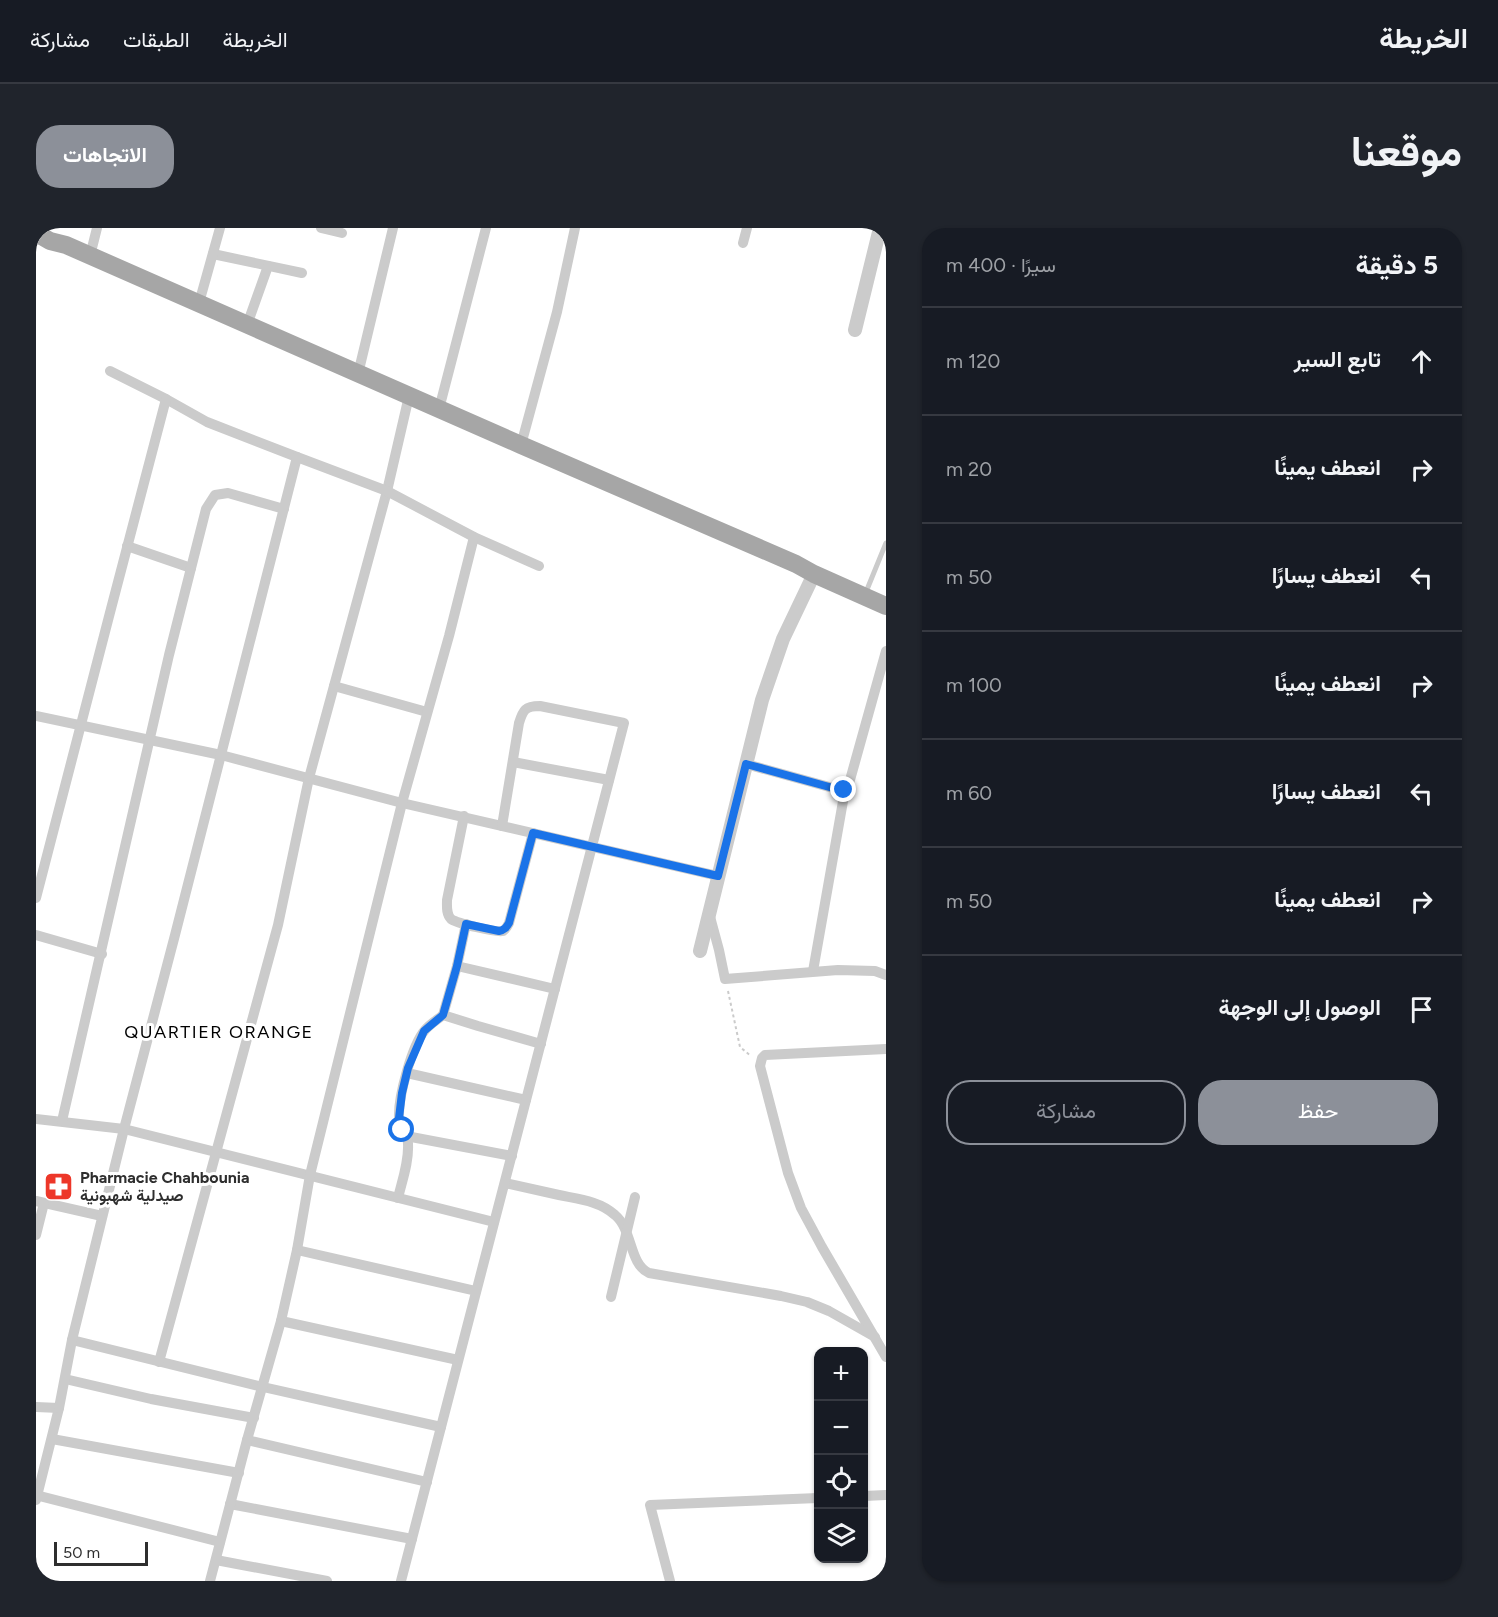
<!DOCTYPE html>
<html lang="ar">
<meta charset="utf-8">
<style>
body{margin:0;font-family:Figtree,Vazirmatn,sans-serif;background:#20242c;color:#f1f3f6;direction:rtl}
.controls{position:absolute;right:18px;bottom:18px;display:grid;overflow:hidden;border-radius:12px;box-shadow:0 2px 4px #0004}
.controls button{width:54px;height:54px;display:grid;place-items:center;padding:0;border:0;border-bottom:2px solid #363941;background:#171b24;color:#f1f3f6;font:30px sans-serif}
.scale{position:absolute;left:18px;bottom:15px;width:94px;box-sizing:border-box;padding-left:6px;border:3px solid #2e2e2e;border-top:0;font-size:16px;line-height:21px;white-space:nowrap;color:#2e2e2e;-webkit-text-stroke:4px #fff;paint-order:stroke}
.stop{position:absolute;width:18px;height:18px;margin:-14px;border:4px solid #1a73e8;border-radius:50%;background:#fff}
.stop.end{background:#1a73e8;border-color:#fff;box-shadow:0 2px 6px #0008}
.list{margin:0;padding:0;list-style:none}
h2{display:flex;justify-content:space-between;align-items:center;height:78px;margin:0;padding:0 24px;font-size:26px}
h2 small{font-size:20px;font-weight:400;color:#9ea1a6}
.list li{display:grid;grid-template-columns:39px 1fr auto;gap:18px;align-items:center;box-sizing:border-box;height:108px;padding:0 24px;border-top:2px solid #363941}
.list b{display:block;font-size:22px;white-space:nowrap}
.list em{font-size:20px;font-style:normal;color:#9ea1a6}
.actions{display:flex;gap:12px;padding:18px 24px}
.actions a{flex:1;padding:14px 0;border:2px solid #8c9099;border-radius:24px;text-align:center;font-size:21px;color:#8c9099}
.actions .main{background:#8c9099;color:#fff}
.icon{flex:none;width:33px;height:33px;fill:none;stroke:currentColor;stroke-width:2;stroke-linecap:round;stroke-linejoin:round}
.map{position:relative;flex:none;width:850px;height:1353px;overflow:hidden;direction:ltr;border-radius:24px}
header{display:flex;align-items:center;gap:36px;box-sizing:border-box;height:84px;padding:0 30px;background:#171b24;border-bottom:2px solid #363941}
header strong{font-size:28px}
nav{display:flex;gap:33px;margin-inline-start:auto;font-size:21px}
.intro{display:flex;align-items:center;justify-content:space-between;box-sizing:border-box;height:144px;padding:0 36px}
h1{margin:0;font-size:42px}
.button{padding:15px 27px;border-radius:24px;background:#8c9099;color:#fff;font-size:21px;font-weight:700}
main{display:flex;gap:36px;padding:0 36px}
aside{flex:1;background:#171b24;border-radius:24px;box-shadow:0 2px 4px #0004}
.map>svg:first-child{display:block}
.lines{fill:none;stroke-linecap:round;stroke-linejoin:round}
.path{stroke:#cbcbcb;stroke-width:2;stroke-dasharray:3 3;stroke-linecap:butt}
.service{stroke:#cbcbcb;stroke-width:5}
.minor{stroke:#cbcbcb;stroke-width:10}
.tertiary{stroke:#cbcbcb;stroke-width:14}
.primary{stroke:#a6a6a6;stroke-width:18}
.route{stroke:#1a73e8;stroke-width:8}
.labels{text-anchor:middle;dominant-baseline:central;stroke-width:6;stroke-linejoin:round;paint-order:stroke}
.poi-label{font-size:16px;font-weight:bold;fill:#2e2e2e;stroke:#fff;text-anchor:start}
.neighbourhood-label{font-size:18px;letter-spacing:1.5px;fill:#000;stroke:#fff}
</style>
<header>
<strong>الخريطة</strong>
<nav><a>الخريطة</a><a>الطبقات</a><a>مشاركة</a></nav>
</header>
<div class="intro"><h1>موقعنا</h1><a class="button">الاتجاهات</a></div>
<main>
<aside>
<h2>5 دقيقة<small>سيرًا · 400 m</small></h2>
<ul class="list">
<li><svg class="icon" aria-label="ahead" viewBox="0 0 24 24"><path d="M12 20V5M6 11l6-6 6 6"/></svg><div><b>تابع السير</b></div><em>120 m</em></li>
<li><svg class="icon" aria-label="right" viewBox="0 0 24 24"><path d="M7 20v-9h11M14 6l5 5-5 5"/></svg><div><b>انعطف يمينًا</b></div><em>20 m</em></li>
<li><svg class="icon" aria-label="left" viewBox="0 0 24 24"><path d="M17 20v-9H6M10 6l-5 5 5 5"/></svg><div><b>انعطف يسارًا</b></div><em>50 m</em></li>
<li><svg class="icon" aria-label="right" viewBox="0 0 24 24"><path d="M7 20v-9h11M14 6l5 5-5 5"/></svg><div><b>انعطف يمينًا</b></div><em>100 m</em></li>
<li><svg class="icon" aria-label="left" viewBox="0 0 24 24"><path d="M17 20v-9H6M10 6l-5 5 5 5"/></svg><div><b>انعطف يسارًا</b></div><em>60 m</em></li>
<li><svg class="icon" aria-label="right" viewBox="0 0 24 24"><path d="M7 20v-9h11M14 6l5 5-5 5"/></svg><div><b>انعطف يمينًا</b></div><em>50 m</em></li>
<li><svg class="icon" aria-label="arrive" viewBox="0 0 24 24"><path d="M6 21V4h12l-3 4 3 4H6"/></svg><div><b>الوصول إلى الوجهة</b></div></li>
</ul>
<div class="actions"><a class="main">حفظ</a><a>مشاركة</a></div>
</aside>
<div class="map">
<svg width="850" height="1353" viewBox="0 0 850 1353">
<rect width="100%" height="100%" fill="#fff"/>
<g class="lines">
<path class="path" d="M 692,763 L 704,819 L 715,828"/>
<path class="service" d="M 830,364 L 850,315"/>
<g class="minor">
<path d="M 285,0 L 306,5"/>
<path d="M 707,15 L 711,0"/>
<path d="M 177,26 L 266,45"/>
<path d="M 54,28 L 61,0"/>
<path d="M 163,75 L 184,0"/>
<path d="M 211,97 L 232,38"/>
<path d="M 74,143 L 130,171 L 171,194 L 261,229"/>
<path d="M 322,146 L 357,0"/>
<path d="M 403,181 L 450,0"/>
<path d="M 485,217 L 521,84 L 539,0"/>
<path d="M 91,318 L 155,340"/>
<path d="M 298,458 L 391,484"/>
<path d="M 0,488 L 185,527 L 366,575 L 682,648"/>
<path d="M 477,534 L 573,552"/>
<path d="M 710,536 L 797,560 L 809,562 L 814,552 L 850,423"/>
<path d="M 428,588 L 411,672 C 411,678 410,686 415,691 C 420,695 461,705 467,703 C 470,701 471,699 473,695 L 497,605"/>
<path d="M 0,670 C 43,504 86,337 130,171"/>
<path d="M 673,685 L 683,722 L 689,751 L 802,742 L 839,743 L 850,747"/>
<path d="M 430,696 L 421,738 L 407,787 L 442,798 L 505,816"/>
<path d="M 0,707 L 66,726"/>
<path d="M 421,738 L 519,761"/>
<path d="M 777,743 L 809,562"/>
<path d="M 850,821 L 729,827 L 726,830 L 724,838 L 752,945 L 765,980 L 786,1019 L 850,1129"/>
<path d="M 371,845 L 490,872"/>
<path d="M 0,891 L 88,901 L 458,994"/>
<path d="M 26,893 L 133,427 L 170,281 L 179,267 L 192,265 L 248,281"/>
<path d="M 370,908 L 476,928"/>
<path d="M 469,955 C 487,959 505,963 523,967 C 542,971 564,973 579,987 C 597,1002 593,1036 613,1045 L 745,1068 L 771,1074 L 793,1083 L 839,1109"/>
<path d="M 362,970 C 366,953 373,934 372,916 C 372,906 364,900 363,890 C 362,869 376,817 389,802 C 394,796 401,792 407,787"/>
<path d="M 0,973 L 66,988"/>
<path d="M 0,1007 L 8,975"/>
<path d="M 261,1022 L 440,1063"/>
<path d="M 575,1069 L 599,969"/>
<path d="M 245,1093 L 422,1132"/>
<path d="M 36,1112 L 227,1159 L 405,1199"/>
<path d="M 123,1134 L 242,697 L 273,550 L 351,263 L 373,168"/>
<path d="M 29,1151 L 115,1171 L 218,1190"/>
<path d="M 0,1179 L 23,1180 L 0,1272"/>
<path d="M 23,1180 L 36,1112 L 88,901 L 139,707 L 261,229 L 351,263 L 438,309 L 503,338"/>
<path d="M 16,1211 L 203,1245"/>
<path d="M 211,1212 L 391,1254"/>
<path d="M 0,1267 L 184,1314"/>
<path d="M 828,1268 L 850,1267"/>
<path d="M 194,1276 L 376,1311"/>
<path d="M 180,1332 L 291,1353"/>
<path d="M 174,1353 L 211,1212 L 245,1093 L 261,1022 L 274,947 L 366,575 L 413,408 L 438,309"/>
<path d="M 365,1353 L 588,495 L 504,478 C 489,478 487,482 483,495 L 466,598"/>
<path d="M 634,1353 L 614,1277 L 782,1270"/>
</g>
<g class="tertiary">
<path d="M 819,102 L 844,0"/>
<path d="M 664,723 L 726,472 L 747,411 L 778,346"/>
</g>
<path class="primary" d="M 0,5 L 14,13 L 30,17 L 485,217 L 760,336 L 778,346 L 850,378"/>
</g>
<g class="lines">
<path class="route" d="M 366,902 L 363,890 L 366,865 L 372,840 L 388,803 L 407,787 L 421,738 L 430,696 L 463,703 C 468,702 470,700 473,695 L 497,605 L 682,648 L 710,536 L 797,560 L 808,562"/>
</g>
<defs>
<symbol id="pharmacy-square" viewBox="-11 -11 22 22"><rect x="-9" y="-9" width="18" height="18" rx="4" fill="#ed3729" stroke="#fff"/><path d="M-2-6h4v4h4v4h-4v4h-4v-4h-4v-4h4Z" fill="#fff"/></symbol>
</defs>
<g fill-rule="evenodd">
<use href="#pharmacy-square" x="6" y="942" width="33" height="33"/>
</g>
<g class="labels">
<g class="poi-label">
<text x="44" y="949">Pharmacie Chahbounia<tspan x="44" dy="18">صيدلية شهبونية</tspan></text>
</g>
<g class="neighbourhood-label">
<text x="183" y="804">QUARTIER ORANGE</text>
</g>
</g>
</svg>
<div class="controls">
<button>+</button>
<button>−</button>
<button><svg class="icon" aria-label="locate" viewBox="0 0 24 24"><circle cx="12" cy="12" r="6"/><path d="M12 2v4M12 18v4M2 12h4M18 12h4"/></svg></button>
<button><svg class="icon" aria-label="layers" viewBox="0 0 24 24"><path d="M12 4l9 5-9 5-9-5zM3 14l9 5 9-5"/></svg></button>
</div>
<div class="scale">50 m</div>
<div class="stop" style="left:366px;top:902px"></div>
<div class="stop end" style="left:808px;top:562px"></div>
</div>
</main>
